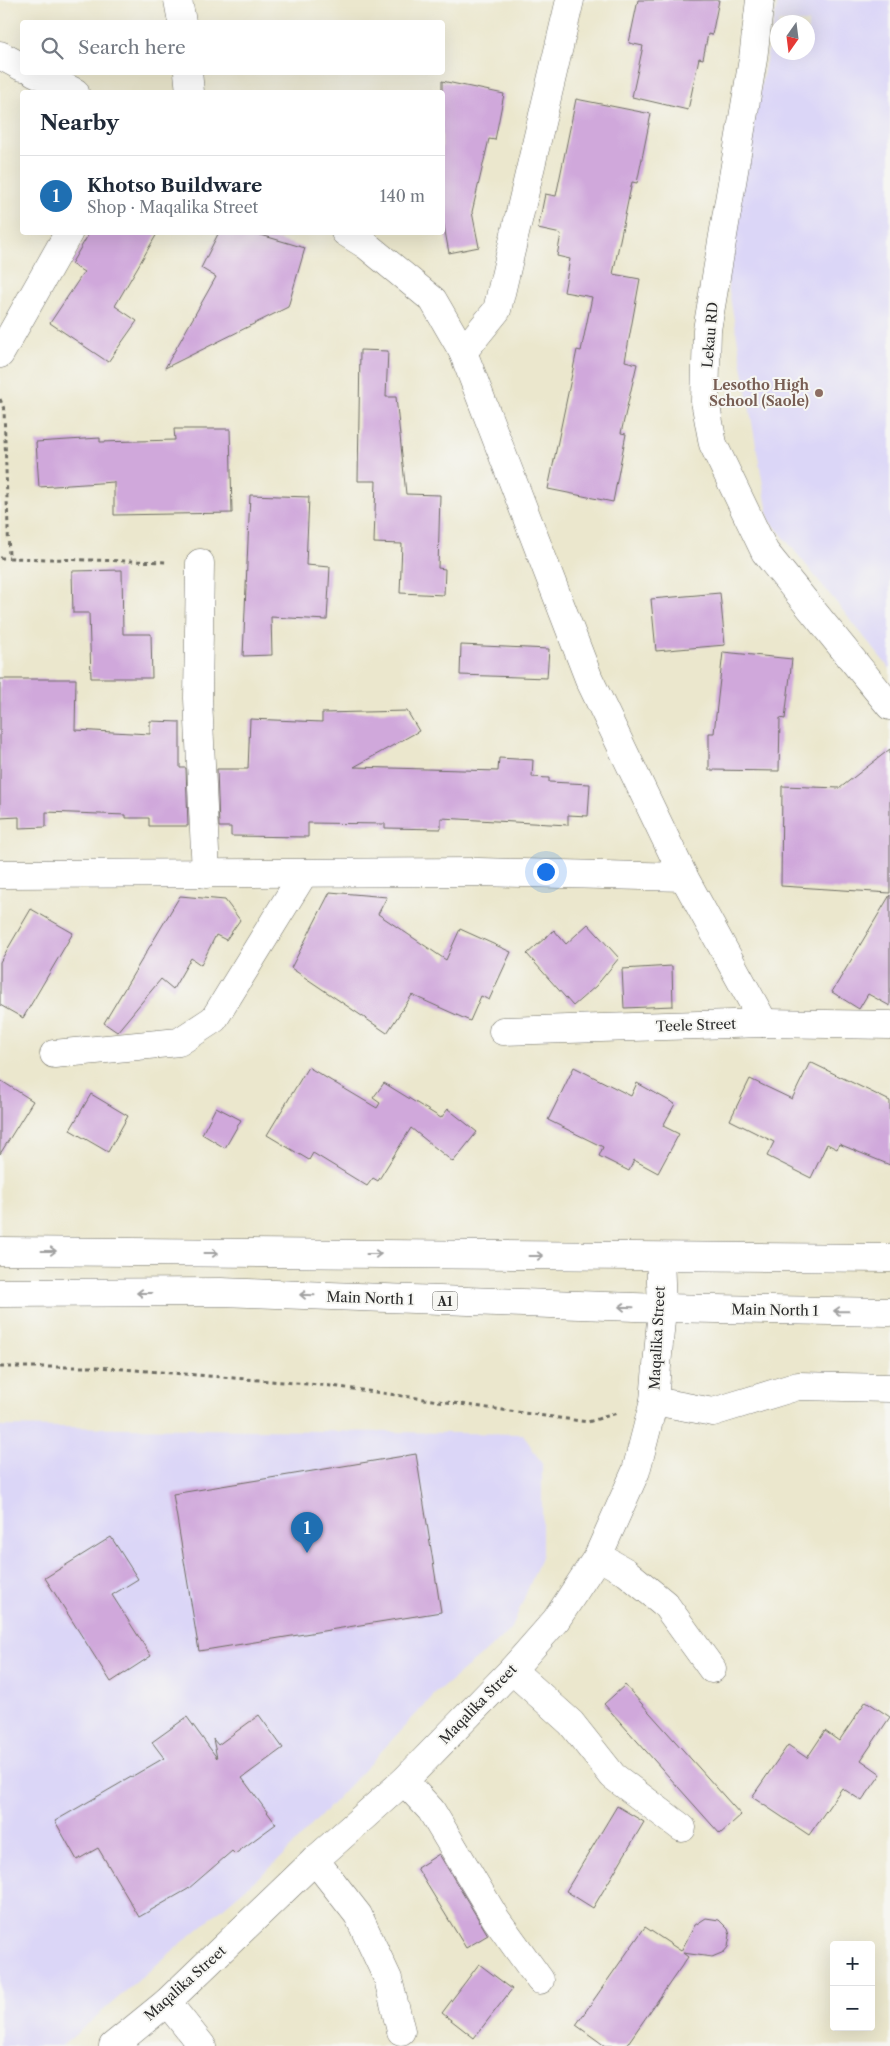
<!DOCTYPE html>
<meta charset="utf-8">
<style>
body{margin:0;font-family:"Libre Caslon Text",serif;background:#f6f6f7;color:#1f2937}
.controls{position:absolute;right:15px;bottom:15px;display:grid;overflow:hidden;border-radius:5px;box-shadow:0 5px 20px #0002}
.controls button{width:45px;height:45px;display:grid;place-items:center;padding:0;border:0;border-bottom:1px solid #e0e1e3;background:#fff;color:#1f2937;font:25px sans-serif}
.compass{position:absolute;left:770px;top:15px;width:45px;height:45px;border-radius:50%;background:#fff;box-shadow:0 5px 20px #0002;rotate:194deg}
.you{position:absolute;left:545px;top:871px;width:18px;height:18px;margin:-12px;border:4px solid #fff;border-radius:50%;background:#1a73e8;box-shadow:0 0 0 8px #1a73e833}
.badge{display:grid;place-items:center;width:32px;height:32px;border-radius:50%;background:#1f6fb2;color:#fff;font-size:16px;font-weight:700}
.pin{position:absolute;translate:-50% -41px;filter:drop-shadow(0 1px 2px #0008)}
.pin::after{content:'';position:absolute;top:26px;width:18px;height:15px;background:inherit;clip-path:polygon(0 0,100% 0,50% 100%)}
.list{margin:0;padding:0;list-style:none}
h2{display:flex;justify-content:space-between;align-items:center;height:65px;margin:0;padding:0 20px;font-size:21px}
h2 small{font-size:16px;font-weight:400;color:#747a83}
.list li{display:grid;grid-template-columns:32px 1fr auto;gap:15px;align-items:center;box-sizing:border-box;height:80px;padding:0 20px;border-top:1px solid #e0e1e3}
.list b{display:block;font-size:19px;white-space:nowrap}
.list p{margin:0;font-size:16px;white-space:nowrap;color:#747a83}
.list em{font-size:16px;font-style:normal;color:#747a83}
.icon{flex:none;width:28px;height:28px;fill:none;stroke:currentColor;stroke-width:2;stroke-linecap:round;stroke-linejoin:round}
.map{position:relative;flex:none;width:890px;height:2046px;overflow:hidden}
.search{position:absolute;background:#fff;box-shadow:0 5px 20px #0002;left:20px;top:20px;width:425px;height:55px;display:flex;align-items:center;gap:12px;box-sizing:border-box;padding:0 18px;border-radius:5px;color:#747a83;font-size:19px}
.panel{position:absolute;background:#fff;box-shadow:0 5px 20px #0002;left:20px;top:90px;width:425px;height:145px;border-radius:5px}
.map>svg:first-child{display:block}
.built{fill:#dbd6f7;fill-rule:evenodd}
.building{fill:#d0a8db}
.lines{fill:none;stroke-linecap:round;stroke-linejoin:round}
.minor-casing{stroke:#6e6d64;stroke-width:29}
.major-casing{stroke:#6e6d64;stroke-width:29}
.path{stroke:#6e6d64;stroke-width:3;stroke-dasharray:4 4;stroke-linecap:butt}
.minor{stroke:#fff;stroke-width:28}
.major{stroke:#fff;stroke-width:28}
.oneway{stroke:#a0a0a0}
.education-dot{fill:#8d6e63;stroke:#f6f6f2;stroke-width:2}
.labels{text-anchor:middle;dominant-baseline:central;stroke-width:4;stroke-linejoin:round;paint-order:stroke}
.shield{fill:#f6f6f2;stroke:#686867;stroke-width:1}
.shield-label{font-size:12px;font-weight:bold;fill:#2b2b2b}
.street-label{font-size:14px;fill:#2b2b2b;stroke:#f6f6f2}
.education-label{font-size:14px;font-weight:bold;fill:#785e54;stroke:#f6f6f2;text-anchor:end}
</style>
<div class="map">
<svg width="890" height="2046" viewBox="0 0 890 2046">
<rect width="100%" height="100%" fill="#f6f6f2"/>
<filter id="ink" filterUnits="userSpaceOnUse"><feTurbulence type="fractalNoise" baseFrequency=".02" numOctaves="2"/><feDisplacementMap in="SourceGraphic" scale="10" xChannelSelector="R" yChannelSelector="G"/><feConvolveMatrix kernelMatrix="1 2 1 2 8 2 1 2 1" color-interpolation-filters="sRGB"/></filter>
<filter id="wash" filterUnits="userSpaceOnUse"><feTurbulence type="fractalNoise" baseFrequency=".0096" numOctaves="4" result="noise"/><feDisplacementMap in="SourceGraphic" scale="20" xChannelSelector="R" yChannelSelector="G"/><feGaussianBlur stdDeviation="1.12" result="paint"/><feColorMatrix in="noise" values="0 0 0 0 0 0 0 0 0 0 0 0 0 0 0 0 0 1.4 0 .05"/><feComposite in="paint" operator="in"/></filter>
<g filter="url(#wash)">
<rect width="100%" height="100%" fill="#ebe7cd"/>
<g class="built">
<path d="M 778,0 L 890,0 L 890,669 L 769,519 L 725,268 ZM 778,22 L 808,22 L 808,52 L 778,52 Z"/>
<path d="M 0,1426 L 523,1434 L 542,1464 L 542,1555 L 511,1630 L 435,1694 L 282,1857 L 62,2046 L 0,2046 Z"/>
</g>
<g id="blocks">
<g class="building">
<path d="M 638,0 L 719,0 L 712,35 L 708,34 L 703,59 L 699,58 L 688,110 L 632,97 L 643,46 L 629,43 Z"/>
<path d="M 442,81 L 504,94 L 495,140 L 489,139 L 472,212 L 479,247 L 449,253 L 442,215 Z"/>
<path d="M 576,99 L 651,114 L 637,183 L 632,182 L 613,274 L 640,279 L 625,361 L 637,364 L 621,433 L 626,434 L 613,502 L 548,489 L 577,350 L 581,351 L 592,297 L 564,292 L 570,259 L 557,256 L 561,234 L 538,229 L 545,194 L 556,196 Z"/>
<path d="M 90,232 L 158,232 L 115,306 L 137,321 L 108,362 L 50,323 L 84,272 L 71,264 Z"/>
<path d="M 219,232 L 251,232 L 305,248 L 288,307 L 165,368 L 216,277 L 201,268 Z"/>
<path d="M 360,350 L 388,351 L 386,397 L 396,397 L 406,494 L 440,495 L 438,568 L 445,569 L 444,595 L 400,593 L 402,544 L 374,543 L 376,481 L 358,481 Z"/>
<path d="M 174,429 L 230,429 L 232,513 L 114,515 L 114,482 L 39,487 L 36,442 L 100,438 L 100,442 L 175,440 Z"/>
<path d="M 250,495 L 309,497 L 306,565 L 330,567 L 327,620 L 271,617 L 272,655 L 243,656 Z"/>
<path d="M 122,570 L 123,634 L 151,634 L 152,678 L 91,678 L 89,613 L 73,613 L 72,571 Z"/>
<path d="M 720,593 L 725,645 L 656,651 L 651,599 Z"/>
<path d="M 461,645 L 549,649 L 547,678 L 460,675 Z"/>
<path d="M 723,652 L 792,659 L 785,719 L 780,718 L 779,771 L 709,770 L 709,733 L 714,733 Z"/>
<path d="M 0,679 L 76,679 L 75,730 L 150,734 L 150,721 L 180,722 L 180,768 L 186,768 L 188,826 L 149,826 L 149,818 L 126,818 L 126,815 L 46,812 L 46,827 L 19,828 L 19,817 L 0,818 Z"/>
<path d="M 407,711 L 419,731 L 354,767 L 498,771 L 499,758 L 533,760 L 532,777 L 549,778 L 549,782 L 590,784 L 588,816 L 568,815 L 568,825 L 441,818 L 441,829 L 385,828 L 385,824 L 308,823 L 308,837 L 231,836 L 231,827 L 219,827 L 217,769 L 248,769 L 250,719 L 322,722 L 322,713 Z"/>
<path d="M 890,749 L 890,893 L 781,886 L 782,786 L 840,788 Z"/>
<path d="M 330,892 L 387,897 L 378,914 L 446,960 L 460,929 L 511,952 L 489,1000 L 481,996 L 470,1021 L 412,995 L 387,1033 L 291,968 Z"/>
<path d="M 890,895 L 890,1006 L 868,994 L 859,1009 L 832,992 Z"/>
<path d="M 180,896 L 225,900 L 240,920 L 226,940 L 216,935 L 201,965 L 191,958 L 173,989 L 161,979 L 117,1032 L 104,1023 Z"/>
<path d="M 31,909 L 73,933 L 23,1018 L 0,1005 L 0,962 Z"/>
<path d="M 588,924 L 619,958 L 596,986 L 573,1006 L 527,954 L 554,930 L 566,944 Z"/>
<path d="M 672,966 L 673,1006 L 624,1008 L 622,969 Z"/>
<path d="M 810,1062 L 890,1101 L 890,1165 L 839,1144 L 837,1149 L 827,1144 L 811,1178 L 767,1156 L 774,1142 L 730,1120 L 750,1079 L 792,1099 Z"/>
<path d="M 308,1067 L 377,1108 L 380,1103 L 373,1098 L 384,1083 L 441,1118 L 448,1109 L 477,1132 L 453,1162 L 411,1128 L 378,1181 L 373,1178 L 367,1186 L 313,1153 L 309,1160 L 267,1135 Z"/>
<path d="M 574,1067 L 631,1096 L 637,1083 L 675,1104 L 663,1126 L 679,1134 L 658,1173 L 634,1160 L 629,1171 L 599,1156 L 603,1147 L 548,1120 Z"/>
<path d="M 0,1080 L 33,1101 L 0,1154 Z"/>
<path d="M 91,1094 L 128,1116 L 108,1152 L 70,1130 Z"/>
<path d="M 216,1107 L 241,1120 L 225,1148 L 202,1134 Z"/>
<path d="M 416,1454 L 441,1612 L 199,1651 L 173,1494 Z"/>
<path d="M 111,1537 L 138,1579 L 112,1595 L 151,1656 L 111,1682 L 45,1578 Z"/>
<path d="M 625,1685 L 741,1815 L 720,1834 L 604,1704 Z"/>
<path d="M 866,1701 L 890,1717 L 861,1760 L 881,1774 L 862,1801 L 842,1788 L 809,1835 L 752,1797 L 788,1745 L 807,1758 L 825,1731 L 839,1741 Z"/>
<path d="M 259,1715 L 283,1748 L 242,1778 L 276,1824 L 235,1854 L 232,1851 L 188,1889 L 139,1917 L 98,1848 L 77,1860 L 55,1821 L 164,1758 L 152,1742 L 187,1717 L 217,1758 L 213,1739 L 218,1745 Z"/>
<path d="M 617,1806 L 644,1822 L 593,1908 L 566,1891 Z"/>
<path d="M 439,1854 L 488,1935 L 466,1948 L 417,1868 Z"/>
<path d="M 706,1918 L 719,1920 L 728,1929 L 730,1935 L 728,1947 L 724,1952 L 712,1957 L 683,1953 L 688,1957 L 626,2046 L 605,2046 L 576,2025 L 645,1927 L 681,1951 L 695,1925 Z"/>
<path d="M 479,1964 L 512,1989 L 474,2038 L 442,2013 Z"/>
</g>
</g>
</g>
<g filter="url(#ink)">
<use href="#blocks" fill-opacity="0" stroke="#6e6d64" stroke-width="1"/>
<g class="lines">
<defs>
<g id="minor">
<path d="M 178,0 L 182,22"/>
<path d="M 760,0 L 753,59 L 707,330 L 705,401 L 713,444 L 765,552 L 890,706"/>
<path d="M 0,55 L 22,67"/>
<path d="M 34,72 L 75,92"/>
<path d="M 188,72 L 190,92"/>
<path d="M 345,232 L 366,245 L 433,300 L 463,352 L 589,679 L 684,877 L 764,1023"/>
<path d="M 463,352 L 497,310 L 570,0"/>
<path d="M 0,354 L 69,232"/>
<path d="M 200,563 L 198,698 L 206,874"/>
<path d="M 0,874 L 479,872 L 684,877"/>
<path d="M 503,1031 L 764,1023 L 890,1025"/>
<path d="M 54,1054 L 179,1042 L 214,1019 L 304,873"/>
<path d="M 654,1401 L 713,1412 L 798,1386 L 890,1388"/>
<path d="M 598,1556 L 626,1572 L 665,1604 L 712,1669"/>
<path d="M 512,1670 L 571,1723 L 613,1776 L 682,1828"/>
<path d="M 404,1781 L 431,1810 L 496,1919 L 540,1980"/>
<path d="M 315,1860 L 358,1915 L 388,1979 L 401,2031"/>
<path d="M 167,2002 L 202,2046"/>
<path d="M 113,2046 L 167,2002 L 315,1860 L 404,1781 L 512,1670 L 556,1620 L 598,1556 L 636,1471 L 654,1401 L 662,1308 L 660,1257"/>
</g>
<g id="major">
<path d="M 0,1251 L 890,1258"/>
<path d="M 0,1293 L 221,1292 L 662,1308 L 890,1312"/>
</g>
</defs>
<use href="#minor" class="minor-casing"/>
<use href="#major" class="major-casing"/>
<g class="path">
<path d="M 0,399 L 4,409 L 9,558 L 169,562"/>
<path d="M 0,558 L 9,558"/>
<path d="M 0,1367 L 98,1367 L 332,1386 L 588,1422 L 617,1413"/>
</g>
<use href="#minor" class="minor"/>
<use href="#major" class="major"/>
</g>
<defs><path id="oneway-shaft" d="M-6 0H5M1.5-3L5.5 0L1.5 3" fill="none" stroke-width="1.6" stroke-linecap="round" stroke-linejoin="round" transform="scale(1.25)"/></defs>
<g class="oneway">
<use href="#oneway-shaft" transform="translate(49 1251)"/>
<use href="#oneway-shaft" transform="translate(211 1253)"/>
<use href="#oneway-shaft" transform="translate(374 1254)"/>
<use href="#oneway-shaft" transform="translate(536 1256)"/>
<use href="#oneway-shaft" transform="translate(144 1293) rotate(180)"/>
<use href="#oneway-shaft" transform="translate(307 1295) rotate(-178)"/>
<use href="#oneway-shaft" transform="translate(626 1307) rotate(-178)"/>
<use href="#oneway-shaft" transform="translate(841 1311) rotate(-179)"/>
</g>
</g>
<circle class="education-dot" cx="819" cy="393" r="5"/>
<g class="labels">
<rect class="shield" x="432.5" y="1291.5" width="25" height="19" rx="4"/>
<g class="shield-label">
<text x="445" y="1301">A1</text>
</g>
<g class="street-label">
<text transform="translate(710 335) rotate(-85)">Lekau RD</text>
<text transform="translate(696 1025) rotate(-2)">Teele Street</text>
<text transform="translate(370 1298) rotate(2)">Main North 1</text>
<text transform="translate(775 1310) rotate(1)">Main North 1</text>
<text transform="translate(657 1338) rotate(-87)">Maqalika Street</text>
<text transform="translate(478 1704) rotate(-46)">Maqalika Street</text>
<text transform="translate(185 1983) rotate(-42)">Maqalika Street</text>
</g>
<g class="education-label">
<text x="809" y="385">Lesotho High<tspan x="809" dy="16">School (Saole)</tspan></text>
</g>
</g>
</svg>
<div class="controls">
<button>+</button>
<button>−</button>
</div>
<svg class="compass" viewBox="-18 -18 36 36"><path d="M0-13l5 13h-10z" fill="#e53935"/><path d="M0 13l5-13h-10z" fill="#747a83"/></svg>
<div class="you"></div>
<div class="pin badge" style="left:307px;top:1553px">1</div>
<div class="search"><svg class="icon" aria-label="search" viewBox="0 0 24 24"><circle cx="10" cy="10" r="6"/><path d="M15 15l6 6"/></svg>Search here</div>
<section class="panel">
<h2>Nearby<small></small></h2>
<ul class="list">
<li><span class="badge">1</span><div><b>Khotso Buildware</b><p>Shop · Maqalika Street</p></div><em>140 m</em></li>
</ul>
</section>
</div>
